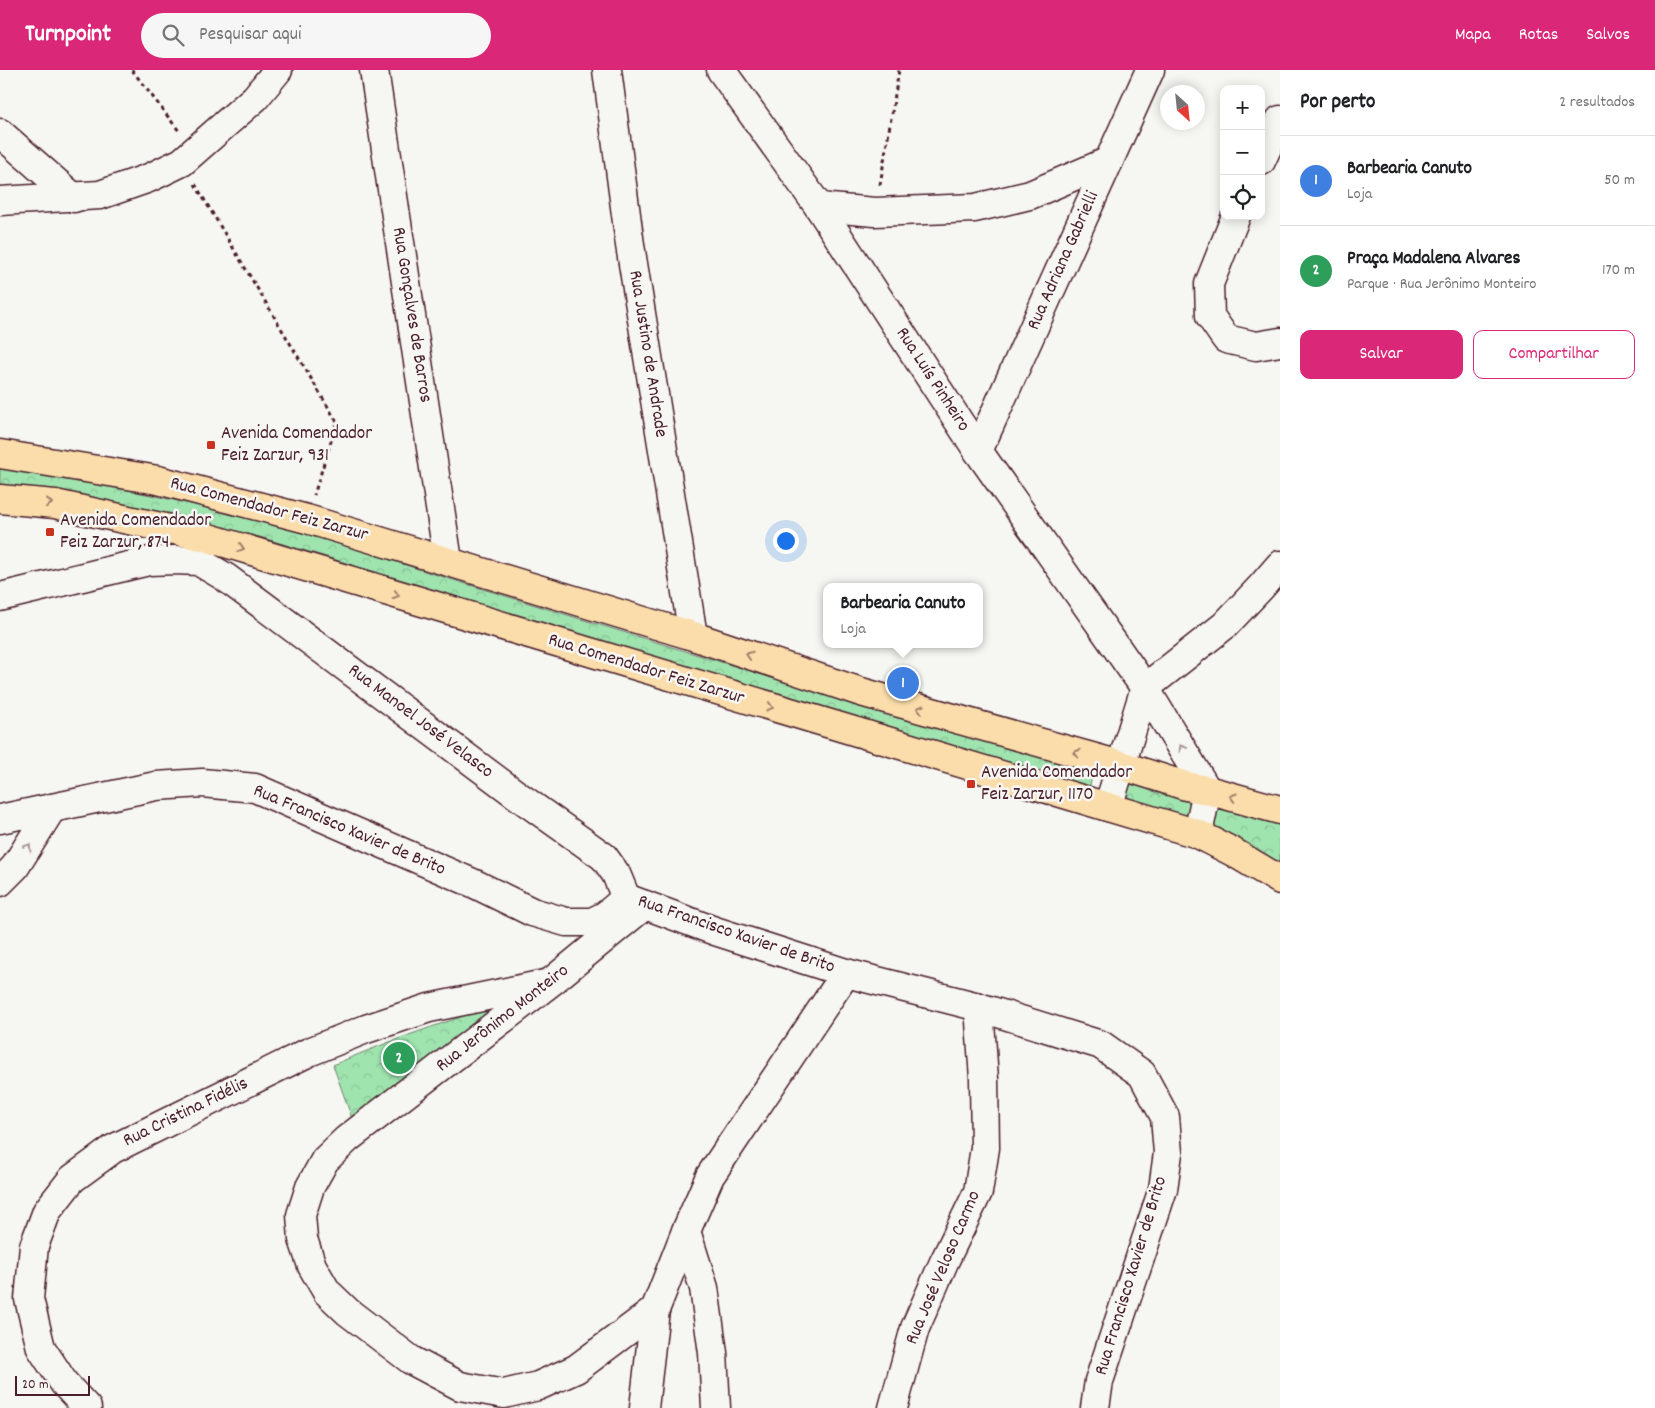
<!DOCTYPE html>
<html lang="pt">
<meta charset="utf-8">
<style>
body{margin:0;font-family:Dekko,sans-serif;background:#f6f6f6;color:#202124}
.controls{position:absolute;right:15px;top:15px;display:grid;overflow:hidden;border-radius:10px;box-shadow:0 2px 12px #0003}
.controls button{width:45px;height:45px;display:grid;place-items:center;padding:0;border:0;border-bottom:1px solid #e0e0e0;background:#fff;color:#202124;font:25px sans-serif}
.compass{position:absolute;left:1160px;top:15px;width:45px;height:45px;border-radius:50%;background:#fff;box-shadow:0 2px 12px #0003;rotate:153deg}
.scale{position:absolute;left:15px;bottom:12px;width:75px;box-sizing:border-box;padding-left:5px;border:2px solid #4a1f2b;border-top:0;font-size:14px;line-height:18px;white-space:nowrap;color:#4a1f2b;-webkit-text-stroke:4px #f6f6f2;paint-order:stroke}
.you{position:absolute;left:785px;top:470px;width:18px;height:18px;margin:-12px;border:4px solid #fff;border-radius:50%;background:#1a73e8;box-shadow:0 0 0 8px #1a73e833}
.badge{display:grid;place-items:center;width:32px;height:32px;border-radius:50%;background:#db2777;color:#fff;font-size:16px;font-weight:700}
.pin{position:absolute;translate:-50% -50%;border:2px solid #fff;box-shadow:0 1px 5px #0006}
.popup{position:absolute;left:823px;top:513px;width:160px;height:65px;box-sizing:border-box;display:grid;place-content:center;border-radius:10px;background:#fff;filter:drop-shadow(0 1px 4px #0005);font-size:16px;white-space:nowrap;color:#757577}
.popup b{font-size:19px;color:#202124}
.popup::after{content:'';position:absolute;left:50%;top:100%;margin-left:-10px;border:10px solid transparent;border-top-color:#fff}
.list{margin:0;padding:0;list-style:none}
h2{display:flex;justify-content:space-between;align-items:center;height:65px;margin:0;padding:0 20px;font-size:21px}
h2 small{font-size:16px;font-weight:400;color:#757577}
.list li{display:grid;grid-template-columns:32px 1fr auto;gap:15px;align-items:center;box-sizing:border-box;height:90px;padding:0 20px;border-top:1px solid #e0e0e0}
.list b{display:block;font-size:19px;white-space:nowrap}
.list p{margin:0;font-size:16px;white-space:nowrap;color:#757577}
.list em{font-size:16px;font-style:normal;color:#757577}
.actions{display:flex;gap:10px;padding:15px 20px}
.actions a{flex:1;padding:11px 0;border:1px solid #db2777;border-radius:10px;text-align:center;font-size:18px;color:#db2777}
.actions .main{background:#db2777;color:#fff}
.icon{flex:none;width:28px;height:28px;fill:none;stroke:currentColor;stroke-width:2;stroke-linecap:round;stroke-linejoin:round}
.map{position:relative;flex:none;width:1280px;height:1338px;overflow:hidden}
header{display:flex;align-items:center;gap:30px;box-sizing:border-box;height:70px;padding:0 25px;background:#db2777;color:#fff}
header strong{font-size:24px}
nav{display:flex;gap:28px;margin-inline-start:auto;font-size:18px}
.search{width:350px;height:45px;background:#f6f6f6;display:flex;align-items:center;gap:12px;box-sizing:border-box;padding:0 18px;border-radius:28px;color:#757577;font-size:19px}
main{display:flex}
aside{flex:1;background:#fff}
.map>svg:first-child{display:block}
.forest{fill:url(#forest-crowns);stroke:#74826d}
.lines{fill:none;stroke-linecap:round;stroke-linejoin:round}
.minor-casing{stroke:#4a1f2b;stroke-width:31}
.major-casing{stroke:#4a1f2b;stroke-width:31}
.path{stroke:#4a1f2b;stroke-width:3;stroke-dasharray:4 4;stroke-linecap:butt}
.minor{stroke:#f6f6f2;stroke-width:28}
.major{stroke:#faddab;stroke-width:28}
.oneway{stroke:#a27e6b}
.oneway2{stroke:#a99598}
.poi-dot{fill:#c8321e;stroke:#f6f6f2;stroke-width:2}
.labels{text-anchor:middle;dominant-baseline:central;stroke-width:5;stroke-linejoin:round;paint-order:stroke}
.street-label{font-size:19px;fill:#4a1f2b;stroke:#f6f6f2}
.poi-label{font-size:19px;fill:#4a1f2b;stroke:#f6f6f2;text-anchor:start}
</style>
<header>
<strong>Turnpoint</strong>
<div class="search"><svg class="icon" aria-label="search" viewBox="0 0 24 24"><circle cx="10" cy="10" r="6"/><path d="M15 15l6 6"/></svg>Pesquisar aqui</div>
<nav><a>Mapa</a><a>Rotas</a><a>Salvos</a></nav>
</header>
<main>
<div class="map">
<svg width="1280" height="1338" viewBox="0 0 1280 1338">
<defs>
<pattern id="forest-crowns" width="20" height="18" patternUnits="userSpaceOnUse" patternTransform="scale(1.25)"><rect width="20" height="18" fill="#9fe4af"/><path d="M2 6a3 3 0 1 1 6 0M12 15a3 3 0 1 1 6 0" fill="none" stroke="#8ac397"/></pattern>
</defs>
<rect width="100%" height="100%" fill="#f6f6f2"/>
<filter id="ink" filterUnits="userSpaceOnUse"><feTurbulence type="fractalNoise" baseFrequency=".02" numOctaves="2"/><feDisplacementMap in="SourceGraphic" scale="10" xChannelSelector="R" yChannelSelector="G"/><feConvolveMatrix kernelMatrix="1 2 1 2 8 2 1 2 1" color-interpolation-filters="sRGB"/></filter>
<g filter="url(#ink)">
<g class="forest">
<path d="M 0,396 L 114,417 L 273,452 L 424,501 L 786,612 L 1094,699 L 1089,719 L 806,641 L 462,528 L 260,467 L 78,428 L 0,422 Z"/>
<path d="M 1122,707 L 1195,726 L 1190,753 L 1120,731 Z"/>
<path d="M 1217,733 L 1280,747 L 1280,796 L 1209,758 Z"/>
<path d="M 529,925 L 355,1057 L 333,995 C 397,967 463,946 529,925 Z"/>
</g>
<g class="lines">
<defs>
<g id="minor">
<path d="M 374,0 L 448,491"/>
<path d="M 607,0 L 630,175 L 693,566"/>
<path d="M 721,0 L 819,137 L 978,381 L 1145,618 L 1207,720 L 1198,764"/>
<path d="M 0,63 L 74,128"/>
<path d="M 1261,91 L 1280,50"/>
<path d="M 0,131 L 100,125 L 149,108 L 182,92 L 255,28 L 278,0"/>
<path d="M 819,137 L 875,142 L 975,138 L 1030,125 L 1109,91"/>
<path d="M 1236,146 L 1209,214 L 1210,246 L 1226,269 L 1256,276 L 1280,272"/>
<path d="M 978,381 L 1150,0"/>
<path d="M 0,527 L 149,491 L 175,490 L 198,491 L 225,507 L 521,728 L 604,787 L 616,804 L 626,828"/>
<path d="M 1145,618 L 1225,555 L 1261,517 L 1280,495"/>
<path d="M 1108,737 L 1145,618"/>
<path d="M 0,749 L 156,716 L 202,713 L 255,718 L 475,814 L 532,842 L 566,852 L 592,852 L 606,845 L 626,828"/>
<path d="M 0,812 L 15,797 L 52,738"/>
<path d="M 629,829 L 715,861 L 846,903 L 979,937 L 1101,975 L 1142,1004 L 1165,1047 L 1168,1083 L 1163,1119 L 1099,1311 L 1095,1338"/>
<path d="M 645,835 L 551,912 L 347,1069 L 325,1090 L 310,1117 L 301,1145 L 303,1169 L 312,1196 L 327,1222 L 348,1242 L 411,1290 L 460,1316 L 504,1324 L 538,1316 L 576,1299 L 655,1240 L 686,1161 L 710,1106 L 846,903"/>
<path d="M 686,1161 L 704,1218 L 713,1283 L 716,1338"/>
<path d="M 87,1338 L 64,1313 L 41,1278 L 29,1229 L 34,1176 L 47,1141 L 72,1109 L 113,1079 L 309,982 L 366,959 L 429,938 L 545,914"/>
<path d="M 644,1338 L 655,1240"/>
<path d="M 893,1338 L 915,1258 L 944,1192 L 978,1122 L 985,1078 L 984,1009 L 979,937"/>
</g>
<g id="major">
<path d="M 0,384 L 158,410 L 307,449 L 693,566 L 861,622 L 1120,695 L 1186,716 L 1207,720 L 1280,740"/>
<path d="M 0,429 L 55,434 L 202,466 L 1198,764 L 1233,782 L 1280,810"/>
</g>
</defs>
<use href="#minor" class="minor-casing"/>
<use href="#major" class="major-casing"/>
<g class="path">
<path d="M 132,0 L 179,61"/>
<path d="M 195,114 L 337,352 L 314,425"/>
<path d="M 880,115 L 899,0"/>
</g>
<use href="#minor" class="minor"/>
<use href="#major" class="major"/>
</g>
<defs><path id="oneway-chevron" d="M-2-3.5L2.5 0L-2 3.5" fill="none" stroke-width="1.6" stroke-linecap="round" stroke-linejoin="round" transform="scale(1.25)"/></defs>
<g class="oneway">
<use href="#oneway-chevron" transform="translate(49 433) rotate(6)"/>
<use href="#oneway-chevron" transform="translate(241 478) rotate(17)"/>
<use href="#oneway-chevron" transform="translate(396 525) rotate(17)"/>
<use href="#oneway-chevron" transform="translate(749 585) rotate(-162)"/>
<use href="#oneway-chevron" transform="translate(770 637) rotate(17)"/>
<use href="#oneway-chevron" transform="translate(920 639) rotate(-164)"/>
<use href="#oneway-chevron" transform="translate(1077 683) rotate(-164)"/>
<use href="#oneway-chevron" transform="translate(1233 727) rotate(-164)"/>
</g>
<g class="oneway2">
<use href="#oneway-chevron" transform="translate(1182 678) rotate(-121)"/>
<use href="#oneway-chevron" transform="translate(28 777) rotate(-58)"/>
</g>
</g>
<g class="poi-dot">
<rect x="206" y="370" width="10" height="10" rx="2.5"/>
<rect x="45" y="457" width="10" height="10" rx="2.5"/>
<rect x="966" y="709" width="10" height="10" rx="2.5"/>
</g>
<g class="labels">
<g class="street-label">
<text transform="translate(1064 191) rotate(-66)">Rua Adriana Gabrielli</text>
<text transform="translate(411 245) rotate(81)">Rua Gonçalves de Barros</text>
<text transform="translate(647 284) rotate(81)">Rua Justino de Andrade</text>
<text transform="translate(932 310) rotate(57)">Rua Luís Pinheiro</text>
<text transform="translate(269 440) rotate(15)">Rua Comendador Feiz Zarzur</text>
<text transform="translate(646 600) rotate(17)">Rua Comendador Feiz Zarzur</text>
<text transform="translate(420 652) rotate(37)">Rua Manoel José Velasco</text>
<text transform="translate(349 761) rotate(23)">Rua Francisco Xavier de Brito</text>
<text transform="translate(736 865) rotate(19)">Rua Francisco Xavier de Brito</text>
<text transform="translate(503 949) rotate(-38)">Rua Jerônimo Monteiro</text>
<text transform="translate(186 1043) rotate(-26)">Rua Cristina Fidélis</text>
<text transform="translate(944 1198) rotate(-67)">Rua José Veloso Carmo</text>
<text transform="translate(1132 1206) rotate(-73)">Rua Francisco Xavier de Brito</text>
</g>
<g class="poi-label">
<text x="221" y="364">Avenida Comendador<tspan x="221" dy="22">Feiz Zarzur, 931</tspan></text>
<text x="60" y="451">Avenida Comendador<tspan x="60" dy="22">Feiz Zarzur, 874</tspan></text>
<text x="981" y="703">Avenida Comendador<tspan x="981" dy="22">Feiz Zarzur, 1170</tspan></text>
</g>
</g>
</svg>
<div class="controls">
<button>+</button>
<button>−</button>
<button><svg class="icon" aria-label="locate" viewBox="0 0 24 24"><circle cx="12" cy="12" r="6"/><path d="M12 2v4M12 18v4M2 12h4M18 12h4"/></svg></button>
</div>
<svg class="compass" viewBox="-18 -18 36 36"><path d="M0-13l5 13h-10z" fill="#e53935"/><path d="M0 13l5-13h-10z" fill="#757577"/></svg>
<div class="scale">20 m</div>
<div class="you"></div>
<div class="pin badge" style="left:903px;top:613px;background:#3f7fe0">1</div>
<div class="popup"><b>Barbearia Canuto</b>Loja</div>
<div class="pin badge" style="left:399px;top:988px;background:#2e9e5b">2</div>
</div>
<aside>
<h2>Por perto<small>2 resultados</small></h2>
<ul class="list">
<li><span class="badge" style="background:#3f7fe0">1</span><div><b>Barbearia Canuto</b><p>Loja</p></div><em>50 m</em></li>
<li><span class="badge" style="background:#2e9e5b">2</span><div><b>Praça Madalena Alvares</b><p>Parque · Rua Jerônimo Monteiro</p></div><em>170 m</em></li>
</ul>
<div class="actions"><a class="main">Salvar</a><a>Compartilhar</a></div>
</aside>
</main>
